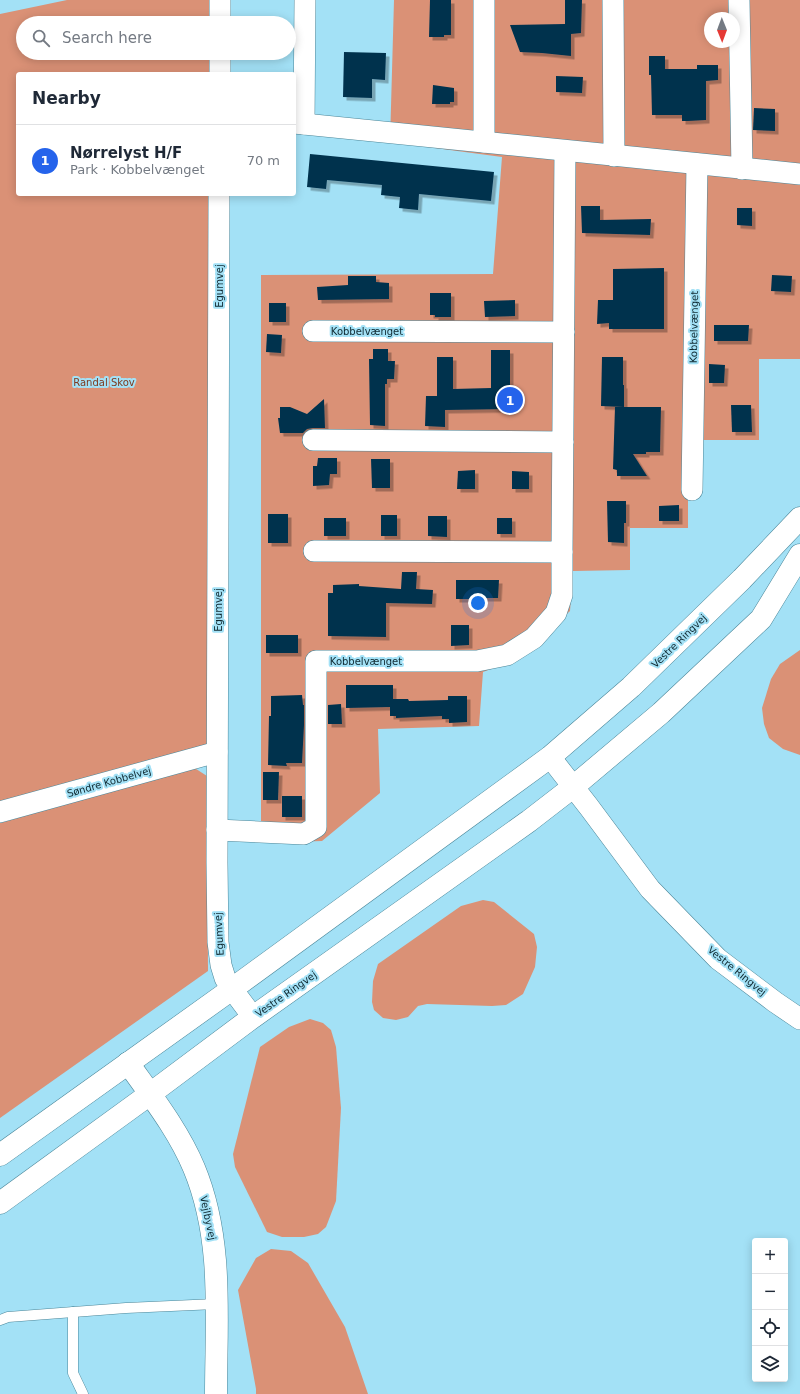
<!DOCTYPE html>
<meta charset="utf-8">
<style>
body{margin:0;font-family:"DejaVu Sans",sans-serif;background:#f2f2f3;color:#1f2937}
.controls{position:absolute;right:12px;bottom:12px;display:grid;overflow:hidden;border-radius:4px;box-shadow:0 2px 10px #0003}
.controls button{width:36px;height:36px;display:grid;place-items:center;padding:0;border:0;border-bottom:1px solid #e0e1e3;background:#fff;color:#1f2937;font:20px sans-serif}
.compass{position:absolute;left:704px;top:12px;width:36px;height:36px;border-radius:50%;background:#fff;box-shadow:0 2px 10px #0003;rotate:179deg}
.you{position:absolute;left:478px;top:603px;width:14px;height:14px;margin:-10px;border:3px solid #fff;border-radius:50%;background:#1a73e8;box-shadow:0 0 0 6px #1a73e833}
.badge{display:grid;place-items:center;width:26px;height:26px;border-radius:50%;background:#2563eb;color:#fff;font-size:13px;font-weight:700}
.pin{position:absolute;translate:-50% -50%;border:2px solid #fff;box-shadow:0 1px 4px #0006}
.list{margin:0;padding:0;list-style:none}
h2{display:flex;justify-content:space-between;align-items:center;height:52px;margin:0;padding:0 16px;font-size:17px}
h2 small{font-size:13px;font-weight:400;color:#747a83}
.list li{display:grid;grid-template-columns:26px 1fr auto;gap:12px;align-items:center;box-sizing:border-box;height:72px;padding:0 16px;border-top:1px solid #e0e1e3}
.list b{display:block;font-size:15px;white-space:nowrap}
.list p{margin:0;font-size:13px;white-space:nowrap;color:#747a83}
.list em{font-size:13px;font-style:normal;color:#747a83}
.icon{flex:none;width:22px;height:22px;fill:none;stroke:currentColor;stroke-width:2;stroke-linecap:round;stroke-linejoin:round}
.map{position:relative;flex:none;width:800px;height:1394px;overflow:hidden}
.search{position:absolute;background:#fff;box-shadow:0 2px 10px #0003;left:16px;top:16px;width:280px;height:44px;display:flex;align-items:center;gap:10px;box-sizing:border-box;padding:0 14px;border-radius:22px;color:#747a83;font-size:15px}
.panel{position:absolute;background:#fff;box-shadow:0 2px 10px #0003;left:16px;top:72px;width:280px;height:124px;border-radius:4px}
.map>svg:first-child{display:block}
.green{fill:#da9176;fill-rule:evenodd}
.building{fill:#02324e;filter:url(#shadow)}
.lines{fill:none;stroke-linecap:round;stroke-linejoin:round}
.service-casing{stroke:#4a8699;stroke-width:11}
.minor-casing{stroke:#4a8699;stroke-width:22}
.tertiary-casing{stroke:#4a8699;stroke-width:23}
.primary-casing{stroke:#4a8699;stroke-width:23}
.service{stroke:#fff;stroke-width:10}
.minor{stroke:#fff;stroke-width:21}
.tertiary{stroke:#fff;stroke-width:22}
.primary{stroke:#fff;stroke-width:22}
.labels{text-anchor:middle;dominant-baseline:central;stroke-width:4;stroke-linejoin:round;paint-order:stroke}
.street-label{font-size:10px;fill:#0f2931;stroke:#a3e1f6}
.park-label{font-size:10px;fill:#7d3a1f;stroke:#a3e1f6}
</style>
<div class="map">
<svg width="800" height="1394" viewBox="0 0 800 1394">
<defs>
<filter id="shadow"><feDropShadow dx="3.5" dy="3.5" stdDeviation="0" flood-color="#0004"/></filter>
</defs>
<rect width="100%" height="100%" fill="#a3e1f6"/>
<g class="green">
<path d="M 67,0 L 210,0 L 210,23 L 23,23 L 23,53 L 210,53 L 210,74 L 18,74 L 18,194 L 209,194 L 207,746 L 0,802 L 0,14 Z"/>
<path d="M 394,0 L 800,0 L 800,359 L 759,359 L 759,440 L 703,440 L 703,491 L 688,491 L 688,528 L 630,528 L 630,570 L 573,571 L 570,611 L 520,658 L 483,672 L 479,726 L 378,729 L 380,793 L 322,841 L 261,843 L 261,275 L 493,274 L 502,157 L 390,142 ZM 710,18 L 734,18 L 734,42 L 710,42 Z"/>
<path d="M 800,650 L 800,755 L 783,749 L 769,738 L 764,724 L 762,708 L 771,679 L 780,664 Z"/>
<path d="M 193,767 L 207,776 L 208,971 L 0,1118 L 0,823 Z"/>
<path d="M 483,900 L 494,902 L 534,934 L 537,947 L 535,967 L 523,994 L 506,1005 L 492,1006 L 427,1004 L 418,1006 L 408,1017 L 396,1020 L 383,1018 L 374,1010 L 372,1002 L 373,981 L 378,964 L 461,906 Z"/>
<path d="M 310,1019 L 323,1023 L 331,1030 L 336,1047 L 341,1108 L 336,1201 L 326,1227 L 318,1234 L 304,1237 L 282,1237 L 267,1232 L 235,1167 L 233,1154 L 260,1047 L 289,1027 Z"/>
<path d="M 271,1249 L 291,1251 L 308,1263 L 345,1327 L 368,1394 L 256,1394 L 256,1389 L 238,1290 L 256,1258 Z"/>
</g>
<g class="building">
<path d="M 430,0 L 451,0 L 451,35 L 444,35 L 444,37 L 429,37 Z"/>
<path d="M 565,0 L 582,0 L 581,33 L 571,34 L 571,56 L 542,53 L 520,52 L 510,25 L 565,24 Z"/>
<path d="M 344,52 L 386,53 L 385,80 L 372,79 L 372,98 L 343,97 Z"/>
<path d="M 649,56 L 665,56 L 665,69 L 697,69 L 697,65 L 718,65 L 718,80 L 706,81 L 706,120 L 688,121 L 682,121 L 682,115 L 652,115 L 651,75 L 649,75 Z"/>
<path d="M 556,76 L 583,77 L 582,93 L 556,92 Z"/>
<path d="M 433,85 L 454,88 L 454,102 L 450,102 L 450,104 L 432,104 Z"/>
<path d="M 754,108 L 775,109 L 775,131 L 753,130 Z"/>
<path d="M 310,154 L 494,172 L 491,201 L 419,194 L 418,210 L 399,208 L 400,197 L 381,195 L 382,185 L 327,180 L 326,189 L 307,187 Z"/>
<path d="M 581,206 L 600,206 L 600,220 L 651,219 L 650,235 L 582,233 Z"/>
<path d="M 737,208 L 752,208 L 752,226 L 737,225 Z"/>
<path d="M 664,268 L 664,329 L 609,329 L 609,323 L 597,324 L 598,300 L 613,300 L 613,269 Z"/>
<path d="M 772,275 L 792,276 L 791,292 L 771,291 Z"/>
<path d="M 348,276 L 376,276 L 376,282 L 389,283 L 389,299 L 318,300 L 317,287 L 348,285 Z"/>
<path d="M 430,293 L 451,293 L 451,317 L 435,317 L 435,315 L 430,315 Z"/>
<path d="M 515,300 L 515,316 L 485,317 L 484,301 Z"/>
<rect x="269" y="303" width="17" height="19"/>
<path d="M 714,325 L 749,325 L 748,341 L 714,341 Z"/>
<path d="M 267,334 L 282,335 L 281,353 L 266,352 Z"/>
<path d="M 373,349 L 388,349 L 388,361 L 395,361 L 394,379 L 387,379 L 387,384 L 385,384 L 385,426 L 370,425 L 369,359 L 373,359 Z"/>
<path d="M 491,350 L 510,350 L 510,409 L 445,410 L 445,427 L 425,426 L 426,396 L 437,396 L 437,357 L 453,357 L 453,389 L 491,388 Z"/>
<path d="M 602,357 L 623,357 L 623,385 L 624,385 L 624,407 L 601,406 Z"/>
<path d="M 709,364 L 725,365 L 724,383 L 709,383 Z"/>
<path d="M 324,399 L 325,428 L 313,428 L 307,429 L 303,433 L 280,433 L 278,418 L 280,418 L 280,407 L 290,407 L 307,414 Z"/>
<path d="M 731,405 L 751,405 L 752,432 L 732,432 Z"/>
<path d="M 615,407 L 661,407 L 660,452 L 646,452 L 646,454 L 633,454 L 647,476 L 617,476 L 617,470 L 613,469 Z"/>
<path d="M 318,458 L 337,458 L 337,474 L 330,474 L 329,485 L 313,486 L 313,466 L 317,466 Z"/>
<path d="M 371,459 L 390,459 L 390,488 L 372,488 Z"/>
<path d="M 475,470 L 475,489 L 457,489 L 458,471 Z"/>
<path d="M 512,471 L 529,472 L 529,489 L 512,489 Z"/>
<path d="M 607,501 L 626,501 L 626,523 L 624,523 L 624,543 L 608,542 Z"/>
<path d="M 679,505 L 679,521 L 659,521 L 659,506 Z"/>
<rect x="268" y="514" width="20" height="29"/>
<rect x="381" y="515" width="16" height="21"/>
<path d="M 428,516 L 447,516 L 447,537 L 428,536 Z"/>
<rect x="324" y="518" width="22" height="18"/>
<rect x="497" y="518" width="15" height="16"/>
<path d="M 402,572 L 417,572 L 416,589 L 433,590 L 432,604 L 386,603 L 386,637 L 328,636 L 328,593 L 333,593 L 333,585 L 359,584 L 359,586 L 401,589 Z"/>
<path d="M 456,580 L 499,580 L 498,598 L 472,598 L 472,599 L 456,599 Z"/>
<path d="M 451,625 L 469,625 L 469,645 L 451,646 Z"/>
<rect x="266" y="635" width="32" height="18"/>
<path d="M 346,685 L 393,685 L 393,699 L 408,699 L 409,701 L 448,700 L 448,696 L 467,696 L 467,722 L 449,723 L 449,719 L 442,719 L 442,716 L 396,718 L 396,716 L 390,716 L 390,707 L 346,708 Z"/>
<path d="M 302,695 L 303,705 L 304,705 L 304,725 L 302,763 L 286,763 L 287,766 L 268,765 L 269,716 L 271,716 L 271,696 Z"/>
<path d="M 341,704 L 342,724 L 328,724 L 328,705 Z"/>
<path d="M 263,772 L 279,772 L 278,800 L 263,800 Z"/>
<rect x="282" y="796" width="20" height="21"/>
</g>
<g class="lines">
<defs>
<g id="service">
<path d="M 73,1312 L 73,1373 L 83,1394"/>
<path d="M 0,1320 L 8,1317 L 126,1308 L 216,1304"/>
</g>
<g id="minor">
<path d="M 484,0 L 484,142"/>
<path d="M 613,0 L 614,156"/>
<path d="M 739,0 L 742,169"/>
<path d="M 220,23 L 220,0"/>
<path d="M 220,74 L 220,53"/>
<path d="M 294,123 L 800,174"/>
<path d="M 304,124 L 305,0"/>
<path d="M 219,194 L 217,863 L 218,942 L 221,965 L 225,978 L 232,989 L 253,1017"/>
<path d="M 313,331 L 564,332"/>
<path d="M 313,440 L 563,442"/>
<path d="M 692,490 L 697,164"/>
<path d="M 314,551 L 562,552 L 565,151"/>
<path d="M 550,757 L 589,807 L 650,889 L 718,959 L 775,1002 L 800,1019"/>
<path d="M 0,812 L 217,752"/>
<path d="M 217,830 L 304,834 L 316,827 L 316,661 L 477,661 L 507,655 L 534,638 L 556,613 L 562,595 L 562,552"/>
</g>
<path id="tertiary" d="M 128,1063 C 152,1097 178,1130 194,1168 C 224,1240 216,1319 216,1394"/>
<g id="primary">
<path d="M 0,1155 L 232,989 L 550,757 L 631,687 L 742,579 L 800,518"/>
<path d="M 0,1203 L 150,1094 L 253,1017 L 529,821 L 573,787 L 661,713 L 761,619 L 800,555"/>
</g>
</defs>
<use href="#service" class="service-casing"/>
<use href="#minor" class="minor-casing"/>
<use href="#tertiary" class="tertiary-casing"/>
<use href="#primary" class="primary-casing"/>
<use href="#service" class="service"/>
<use href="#minor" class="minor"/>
<use href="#tertiary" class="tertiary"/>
<use href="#primary" class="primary"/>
</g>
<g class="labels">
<g class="street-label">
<text transform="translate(219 286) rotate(-90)">Egumvej</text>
<text transform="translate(694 327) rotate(-89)">Kobbelvænget</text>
<text x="367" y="331">Kobbelvænget</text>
<text transform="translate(218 610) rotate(-90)">Egumvej</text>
<text transform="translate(679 641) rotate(-44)">Vestre Ringvej</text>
<text x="366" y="661">Kobbelvænget</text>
<text transform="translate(109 782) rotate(-16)">Søndre Kobbelvej</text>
<text transform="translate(219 934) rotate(-93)">Egumvej</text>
<text transform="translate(737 971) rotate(39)">Vestre Ringvej</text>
<text transform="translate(286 994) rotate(-35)">Vestre Ringvej</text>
<text transform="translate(208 1218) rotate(78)">Vejlbyvej</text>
</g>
<g class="park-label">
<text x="104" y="382">Randal Skov</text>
</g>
</g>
</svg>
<div class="controls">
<button>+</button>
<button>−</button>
<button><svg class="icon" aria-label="locate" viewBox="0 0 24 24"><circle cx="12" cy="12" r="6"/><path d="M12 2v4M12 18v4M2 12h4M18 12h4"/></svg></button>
<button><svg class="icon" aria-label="layers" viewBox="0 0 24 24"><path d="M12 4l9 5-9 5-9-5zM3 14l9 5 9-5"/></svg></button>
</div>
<svg class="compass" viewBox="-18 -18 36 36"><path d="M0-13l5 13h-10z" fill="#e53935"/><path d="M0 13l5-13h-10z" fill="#747a83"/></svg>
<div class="you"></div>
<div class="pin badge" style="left:510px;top:400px">1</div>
<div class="search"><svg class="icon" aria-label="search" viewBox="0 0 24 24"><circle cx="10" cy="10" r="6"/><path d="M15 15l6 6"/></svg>Search here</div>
<section class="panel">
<h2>Nearby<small></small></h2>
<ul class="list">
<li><span class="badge">1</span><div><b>Nørrelyst H/F</b><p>Park · Kobbelvænget</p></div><em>70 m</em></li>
</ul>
</section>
</div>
